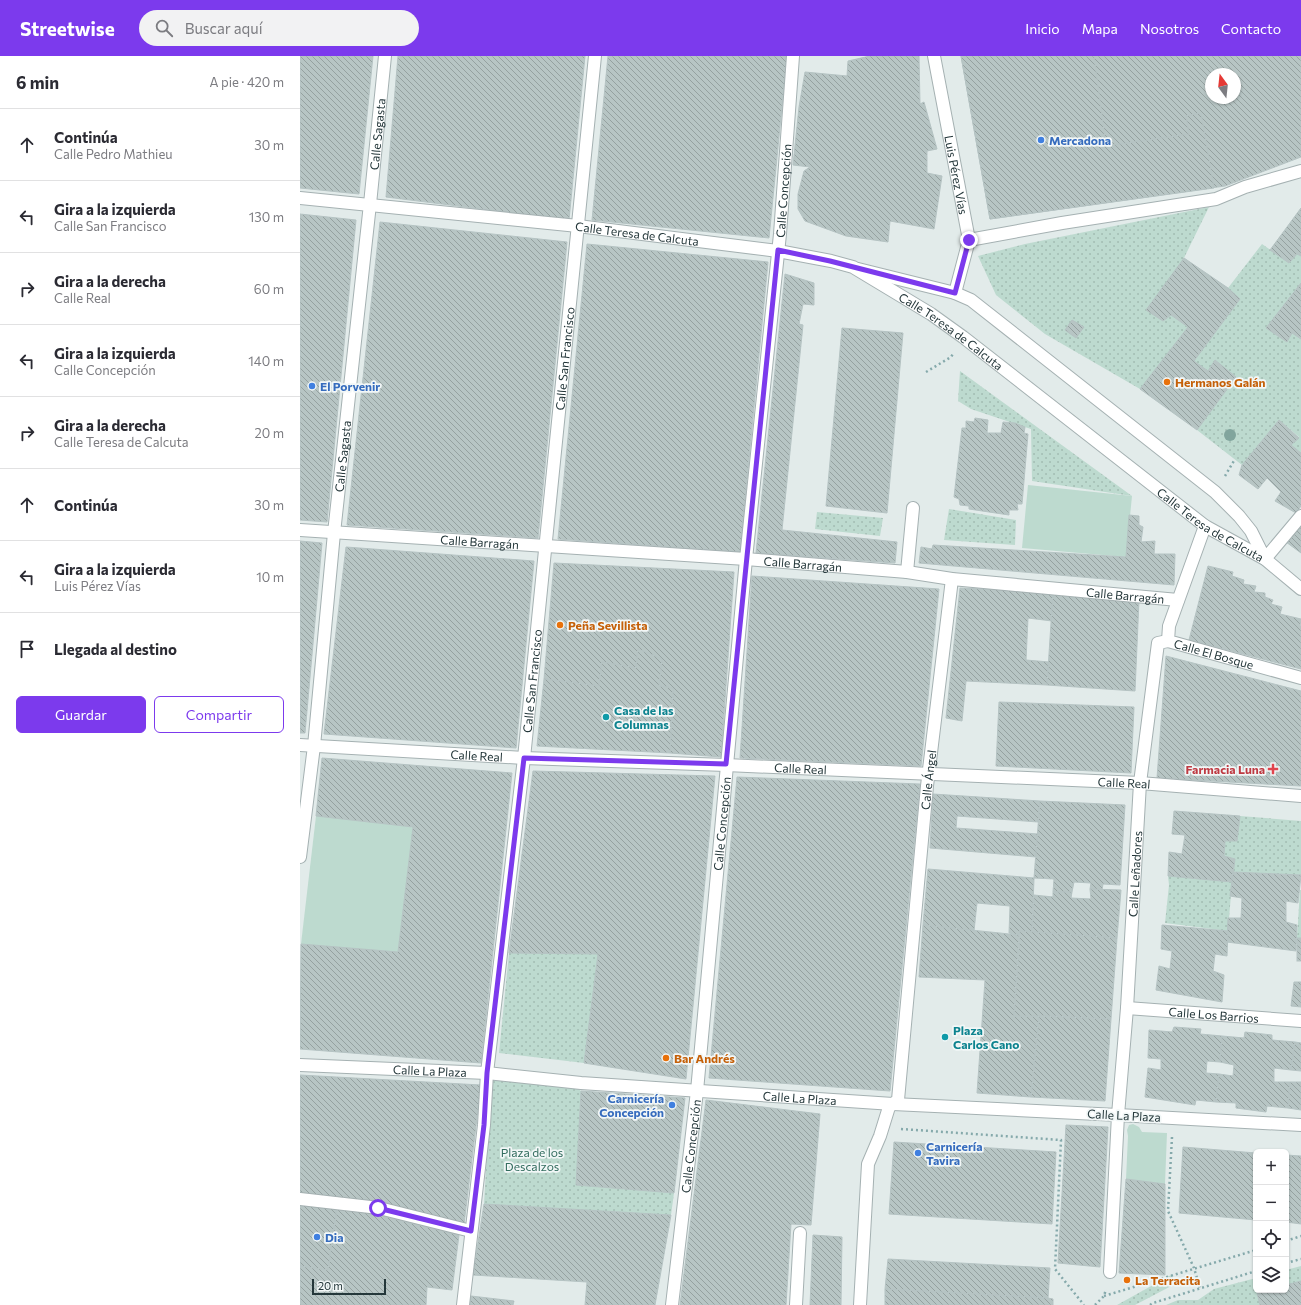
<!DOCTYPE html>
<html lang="es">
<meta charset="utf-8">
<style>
body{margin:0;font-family:Commissioner,sans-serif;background:#f2f2f3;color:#2b2b33}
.controls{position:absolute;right:12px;bottom:12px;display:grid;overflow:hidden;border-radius:6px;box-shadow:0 1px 3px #0004}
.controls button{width:36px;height:36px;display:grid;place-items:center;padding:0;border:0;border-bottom:1px solid #e1e1e2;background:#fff;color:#2b2b33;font:20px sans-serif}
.compass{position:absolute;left:905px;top:12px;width:36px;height:36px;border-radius:50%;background:#fff;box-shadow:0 1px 3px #0004;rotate:345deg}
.scale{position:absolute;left:12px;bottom:10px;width:74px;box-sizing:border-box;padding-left:4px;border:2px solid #24373a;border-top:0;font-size:11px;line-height:14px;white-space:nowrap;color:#24373a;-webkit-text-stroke:3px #f2f7f7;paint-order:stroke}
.stop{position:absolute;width:12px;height:12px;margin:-9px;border:3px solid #7c3aed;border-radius:50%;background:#fff}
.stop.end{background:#7c3aed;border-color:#fff;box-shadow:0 1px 4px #0008}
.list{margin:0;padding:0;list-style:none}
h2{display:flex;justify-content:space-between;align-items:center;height:52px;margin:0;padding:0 16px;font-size:17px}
h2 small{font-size:13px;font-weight:400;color:#7c7c81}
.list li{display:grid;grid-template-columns:26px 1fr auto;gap:12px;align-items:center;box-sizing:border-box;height:72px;padding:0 16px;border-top:1px solid #e1e1e2}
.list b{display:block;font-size:15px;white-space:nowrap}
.list p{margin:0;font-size:13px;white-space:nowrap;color:#7c7c81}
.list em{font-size:13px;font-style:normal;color:#7c7c81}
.actions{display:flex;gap:8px;padding:12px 16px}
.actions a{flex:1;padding:9px 0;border:1px solid #7c3aed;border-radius:6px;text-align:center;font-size:14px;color:#7c3aed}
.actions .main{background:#7c3aed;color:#fff}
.icon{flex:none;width:22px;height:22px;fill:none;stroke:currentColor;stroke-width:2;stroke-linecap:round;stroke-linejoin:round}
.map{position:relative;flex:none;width:1001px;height:1249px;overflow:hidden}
header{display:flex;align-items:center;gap:24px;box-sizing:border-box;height:56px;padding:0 20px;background:#7c3aed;color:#fff}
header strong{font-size:19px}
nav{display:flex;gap:22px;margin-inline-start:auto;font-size:14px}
.search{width:280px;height:36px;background:#f2f2f3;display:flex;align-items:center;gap:10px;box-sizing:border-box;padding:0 14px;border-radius:22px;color:#7c7c81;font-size:15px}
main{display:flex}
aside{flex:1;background:#fff}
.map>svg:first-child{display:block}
.grass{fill:url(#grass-dots)}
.garden{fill:#bddacf}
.building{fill:url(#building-back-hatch);stroke:#b5c3c3;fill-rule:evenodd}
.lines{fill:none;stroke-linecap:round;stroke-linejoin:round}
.pedestrian-casing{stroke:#a5b1b2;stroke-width:14}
.minor-casing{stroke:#a5b1b2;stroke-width:14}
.tertiary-casing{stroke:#a5b1b2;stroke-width:14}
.path{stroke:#85a9ab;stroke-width:2.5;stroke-dasharray:2 3;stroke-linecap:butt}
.pedestrian{stroke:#fff;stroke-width:12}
.minor{stroke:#fff;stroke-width:12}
.tertiary{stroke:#fff;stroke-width:12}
.tree{fill:#81a59d}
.route{stroke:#7c3aed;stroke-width:5}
.shop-dot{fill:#3f7fe0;stroke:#f2f7f7;stroke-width:1.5}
.food-dot{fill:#e8710a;stroke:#f2f7f7;stroke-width:1.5}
.culture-dot{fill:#0f9aa8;stroke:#f2f7f7;stroke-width:1.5}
.health-dot{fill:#e0444e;stroke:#f2f7f7;stroke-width:1.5}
.labels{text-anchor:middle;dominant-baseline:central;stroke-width:3.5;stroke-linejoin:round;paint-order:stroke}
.street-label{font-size:12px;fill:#24373a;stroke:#f2f7f7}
.shop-label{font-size:12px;font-weight:bold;fill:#366cbe;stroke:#f2f7f7;text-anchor:start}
.food-label{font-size:12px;font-weight:bold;fill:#c56008;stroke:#f2f7f7;text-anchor:start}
.culture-label{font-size:12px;font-weight:bold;fill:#0d838f;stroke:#f2f7f7;text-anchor:start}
.health-label{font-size:12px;font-weight:bold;fill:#be3a42;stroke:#f2f7f7;text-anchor:end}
.park-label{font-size:12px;fill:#326c5e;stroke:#f2f7f7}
</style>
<header>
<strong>Streetwise</strong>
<div class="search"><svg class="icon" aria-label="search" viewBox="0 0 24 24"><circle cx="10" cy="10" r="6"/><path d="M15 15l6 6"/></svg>Buscar aquí</div>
<nav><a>Inicio</a><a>Mapa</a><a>Nosotros</a><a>Contacto</a></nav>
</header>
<main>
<aside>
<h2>6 min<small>A pie · 420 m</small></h2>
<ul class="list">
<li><svg class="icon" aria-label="ahead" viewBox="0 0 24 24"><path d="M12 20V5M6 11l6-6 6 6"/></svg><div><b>Continúa</b><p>Calle Pedro Mathieu</p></div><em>30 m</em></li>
<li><svg class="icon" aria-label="left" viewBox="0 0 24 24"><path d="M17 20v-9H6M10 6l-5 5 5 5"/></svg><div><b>Gira a la izquierda</b><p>Calle San Francisco</p></div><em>130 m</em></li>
<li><svg class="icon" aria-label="right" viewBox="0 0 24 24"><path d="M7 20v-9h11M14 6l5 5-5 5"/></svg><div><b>Gira a la derecha</b><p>Calle Real</p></div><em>60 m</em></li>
<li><svg class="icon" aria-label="left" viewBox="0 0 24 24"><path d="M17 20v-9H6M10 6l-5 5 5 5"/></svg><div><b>Gira a la izquierda</b><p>Calle Concepción</p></div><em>140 m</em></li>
<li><svg class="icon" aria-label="right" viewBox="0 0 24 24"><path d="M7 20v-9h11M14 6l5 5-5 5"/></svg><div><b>Gira a la derecha</b><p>Calle Teresa de Calcuta</p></div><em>20 m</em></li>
<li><svg class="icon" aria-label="ahead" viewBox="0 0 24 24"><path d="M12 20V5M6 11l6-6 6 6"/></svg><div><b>Continúa</b></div><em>30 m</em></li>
<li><svg class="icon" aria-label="left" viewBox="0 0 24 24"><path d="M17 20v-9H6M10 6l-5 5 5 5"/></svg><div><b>Gira a la izquierda</b><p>Luis Pérez Vías</p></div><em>10 m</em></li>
<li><svg class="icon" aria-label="arrive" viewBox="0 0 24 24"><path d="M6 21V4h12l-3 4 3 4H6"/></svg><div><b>Llegada al destino</b></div></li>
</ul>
<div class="actions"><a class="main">Guardar</a><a>Compartir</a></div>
</aside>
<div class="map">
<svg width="1001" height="1249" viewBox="0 0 1001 1249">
<defs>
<pattern id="grass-dots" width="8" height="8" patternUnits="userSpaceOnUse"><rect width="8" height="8" fill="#bddacf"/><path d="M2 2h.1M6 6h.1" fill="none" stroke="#a2bcb2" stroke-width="1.8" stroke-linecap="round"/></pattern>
<pattern id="building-back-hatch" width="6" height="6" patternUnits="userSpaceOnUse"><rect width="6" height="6" fill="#b7c5c4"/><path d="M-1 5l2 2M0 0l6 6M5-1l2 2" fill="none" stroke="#95a1a0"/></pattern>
</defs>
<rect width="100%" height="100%" fill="#e2ebea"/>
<g class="grass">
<path d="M 909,151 L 884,202 L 847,254 L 863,265 L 871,259 L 888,271 L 840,333 L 745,278 L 696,239 L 678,200 L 725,188 Z"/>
<path d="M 962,188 L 989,207 L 997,198 L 1001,200 L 1001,227 L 966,272 L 987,286 L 992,277 L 1001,283 L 1001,397 L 991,389 L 999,381 L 979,364 L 942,409 L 897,374 L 936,321 L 915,304 L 908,315 L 894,305 L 940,243 L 928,232 Z"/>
<path d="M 660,315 L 832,440 L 732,425 L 731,373 L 671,353 L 658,345 Z"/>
<path d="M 649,453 L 716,464 L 715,489 L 644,484 Z"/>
<path d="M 517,456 L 583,462 L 580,480 L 515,473 Z"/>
<path d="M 940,760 L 1001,765 L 1001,819 L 933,816 L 935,803 L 924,800 L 925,785 L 937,785 Z"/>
<path d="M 868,820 L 932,826 L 928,875 L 865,867 L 869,829 Z"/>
<path d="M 1000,834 L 1001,834 L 1001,882 L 997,882 Z"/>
<path d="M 209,897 L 298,898 L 284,1007 L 199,997 Z"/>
<path d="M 191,1024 L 278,1032 L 281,1035 L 276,1129 L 374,1137 L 371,1159 L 184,1148 Z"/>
<path d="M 1001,1210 L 1001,1249 L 866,1249 L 878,1244 L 898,1244 L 914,1233 L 956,1222 L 956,1234 L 986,1234 L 986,1214 Z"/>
<path d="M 871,1219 L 877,1227 L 835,1249 L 817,1249 Z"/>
</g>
<g class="garden">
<path d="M 728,429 L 832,440 L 826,501 L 722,492 Z"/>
<path d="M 16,760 L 113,771 L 98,896 L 1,888 Z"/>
<path d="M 833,1068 L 839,1071 L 842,1076 L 867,1077 L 865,1128 L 826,1123 L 828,1080 L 827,1074 L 829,1069 Z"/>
</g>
<g class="building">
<path d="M 0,0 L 73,0 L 59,138 L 0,132 Z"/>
<path d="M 98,0 L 285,0 L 269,164 L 86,141 Z"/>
<path d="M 308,0 L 487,0 L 469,182 L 292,164 Z"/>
<path d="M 570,0 L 619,0 L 620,48 L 624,46 L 637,93 L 627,95 L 627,117 L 642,120 L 634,173 L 590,165 L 588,186 L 546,180 L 505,165 L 498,153 L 498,138 L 504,115 L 510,111 L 493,109 L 499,51 L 505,16 L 547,20 L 548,5 Z"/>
<path d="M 661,0 L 1001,0 L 1001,101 L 925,130 L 690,163 ZM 911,18 L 935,18 L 935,42 L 911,42 Z"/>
<path d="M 661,0 L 794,0 L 806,90 L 889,78 L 886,60 L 901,57 L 914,132 L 690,163 Z"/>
<path d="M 1001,152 L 1001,200 L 997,198 L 989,207 L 970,194 Z"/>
<path d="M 0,158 L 56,164 L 27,466 L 0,464 Z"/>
<path d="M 80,166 L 267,186 L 238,482 L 47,469 Z"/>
<path d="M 287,188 L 468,206 L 440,496 L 258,483 Z"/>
<path d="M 884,202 L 928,232 L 940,243 L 894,305 L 908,315 L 915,304 L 936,321 L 897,374 L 840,333 L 888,271 L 871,259 L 863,265 L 846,254 Z"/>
<path d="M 485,218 L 514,227 L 514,249 L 503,248 L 499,268 L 503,269 L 482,474 L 597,486 L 595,507 L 456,497 Z"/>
<path d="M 1001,227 L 1001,283 L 992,277 L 987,286 L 966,272 Z"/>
<path d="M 772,264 L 784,271 L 776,282 L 765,274 Z"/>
<path d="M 542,272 L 603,277 L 587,457 L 526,450 Z"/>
<path d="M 675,362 L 688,364 L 687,377 L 701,377 L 703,366 L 715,367 L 725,371 L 724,377 L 728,378 L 722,448 L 717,448 L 718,454 L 709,454 L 709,459 L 669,453 L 669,450 L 660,449 L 659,443 L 654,441 L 662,372 L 666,372 L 666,365 L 674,366 Z"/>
<path d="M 979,364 L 999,382 L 991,389 L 1001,397 L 1001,450 L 996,457 L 975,445 L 981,436 L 967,422 L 958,433 L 939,419 L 942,409 Z"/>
<path d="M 829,459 L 839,460 L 839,469 L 843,471 L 841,486 L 855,485 L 854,498 L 875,498 L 874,529 L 619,507 L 621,491 L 632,493 L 633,489 L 826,501 Z"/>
<path d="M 1001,469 L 1001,497 L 986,486 Z"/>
<path d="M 0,485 L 22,487 L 5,677 L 0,677 Z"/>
<path d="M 46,491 L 234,505 L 216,692 L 24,678 Z"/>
<path d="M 254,507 L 434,516 L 421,701 L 370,697 L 373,632 L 359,630 L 362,603 L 338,593 L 336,612 L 302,606 L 299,630 L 244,623 Z"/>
<path d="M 908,510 L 933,516 L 932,520 L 944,524 L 943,528 L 956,530 L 954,536 L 965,537 L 965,541 L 973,544 L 971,548 L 982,551 L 980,558 L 1001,563 L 1000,570 L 1001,570 L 1001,613 L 889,584 Z"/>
<path d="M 452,520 L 639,533 L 621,710 L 440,702 Z"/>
<path d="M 660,532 L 753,536 L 752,565 L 728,562 L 726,604 L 749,606 L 747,629 L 666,625 L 662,665 L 646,662 Z"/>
<path d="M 753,536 L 839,544 L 835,635 L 747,629 Z"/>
<path d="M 338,593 L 362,603 L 359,630 L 373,632 L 370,697 L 237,690 L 244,623 L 299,630 L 302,606 L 336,612 Z"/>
<path d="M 866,600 L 1001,635 L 1001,730 L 857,722 Z"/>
<path d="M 699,646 L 834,651 L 831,717 L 696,710 Z"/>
<path d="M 22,702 L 212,717 L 181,1007 L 0,993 L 1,888 L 98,896 L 113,771 L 16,760 Z"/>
<path d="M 233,715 L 415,720 L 386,1023 L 284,1007 L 298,898 L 209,897 Z"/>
<path d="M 437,721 L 620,728 L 590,1035 L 409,1022 Z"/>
<path d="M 633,738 L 740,745 L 738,766 L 657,760 L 656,772 L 738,778 L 736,801 L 630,792 Z"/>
<path d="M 740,745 L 825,749 L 820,829 L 803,828 L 802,834 L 790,833 L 791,827 L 774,826 L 772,836 L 753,836 L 754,823 L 734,822 Z"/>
<path d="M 874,755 L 940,760 L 937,785 L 925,785 L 924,800 L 935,803 L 932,826 L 868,820 L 869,796 L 882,798 L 885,779 L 872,778 Z"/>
<path d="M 628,813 L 734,822 L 732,876 L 720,875 L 719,879 L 709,877 L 710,850 L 677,847 L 674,875 L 623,869 Z"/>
<path d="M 933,816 L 1001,819 L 998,847 L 986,845 L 986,866 L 997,869 L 996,895 L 927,886 L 928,862 L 941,862 L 942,842 L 930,840 Z"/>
<path d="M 790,833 L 821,834 L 817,882 L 732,876 L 734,839 L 753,841 L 753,836 L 772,836 L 771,842 L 791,843 Z"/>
<path d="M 623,869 L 719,879 L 714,960 L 739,960 L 731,1041 L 677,1037 L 685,924 L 619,921 Z"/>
<path d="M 862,869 L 928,875 L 927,900 L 915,898 L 913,915 L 924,919 L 922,946 L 856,934 L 859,910 L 870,913 L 872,895 L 861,893 Z"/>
<path d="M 720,875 L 817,882 L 811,963 L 752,960 L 714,960 Z"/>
<rect x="997" y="882" width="4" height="23"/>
<path d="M 994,926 L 1001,926 L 1001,951 L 991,950 Z"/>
<path d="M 739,960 L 811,963 L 805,1045 L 731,1041 Z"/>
<path d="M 874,971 L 901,973 L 900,978 L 922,980 L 920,1006 L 907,1005 L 906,1017 L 919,1018 L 916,1046 L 896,1044 L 895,1049 L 845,1041 L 848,1012 L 861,1014 L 861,1003 L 848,1002 L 849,974 L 872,976 Z"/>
<path d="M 945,976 L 972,979 L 972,984 L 995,986 L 991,1014 L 974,1012 L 974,1026 L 990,1026 L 988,1052 L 967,1050 L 966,1056 L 936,1052 L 936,1047 L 916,1046 L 919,1018 L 933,1020 L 934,1009 L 920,1006 L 922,980 L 944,982 Z"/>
<path d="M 995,986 L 1001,987 L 1001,1015 L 991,1014 Z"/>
<path d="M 0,1019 L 181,1029 L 164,1168 L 77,1146 L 35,1142 L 0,1137 Z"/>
<path d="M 990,1026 L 1001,1026 L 1001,1054 L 988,1052 Z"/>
<path d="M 281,1035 L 385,1042 L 374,1137 L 276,1129 Z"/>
<path d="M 406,1044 L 520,1058 L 511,1169 L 491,1168 L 486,1249 L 380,1249 Z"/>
<path d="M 766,1069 L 808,1071 L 800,1211 L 758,1207 Z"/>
<path d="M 594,1086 L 756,1096 L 752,1168 L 589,1158 Z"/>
<path d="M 883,1091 L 956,1097 L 956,1164 L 879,1157 Z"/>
<path d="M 986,1099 L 1001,1100 L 1001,1168 L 986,1166 Z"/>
<path d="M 826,1123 L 865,1128 L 865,1219 L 819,1217 Z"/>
<path d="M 0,1148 L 37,1152 L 28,1214 L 0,1210 Z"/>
<path d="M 184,1148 L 371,1159 L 355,1249 L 285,1249 L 287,1226 L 173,1219 Z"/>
<path d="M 37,1152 L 66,1156 L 159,1179 L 152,1234 L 127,1231 L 126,1249 L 0,1249 L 0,1210 L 28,1214 Z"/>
<path d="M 513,1179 L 542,1181 L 541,1249 L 510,1249 Z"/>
<path d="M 588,1203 L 750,1212 L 748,1242 L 585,1233 Z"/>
<path d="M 1001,1225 L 1001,1249 L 960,1249 L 957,1237 L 968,1234 L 986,1234 L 986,1229 Z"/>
<path d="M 585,1233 L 748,1242 L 753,1243 L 753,1249 L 585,1249 Z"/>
<path d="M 171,1240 L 214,1245 L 213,1249 L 170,1249 Z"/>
</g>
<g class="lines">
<defs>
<g id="pedestrian">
<path d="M 669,184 L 762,167 L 916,143 L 945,131 L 1001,115"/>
<path d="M 607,516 L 613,452"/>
<path id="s1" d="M 0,801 L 14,690 L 34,477 L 70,148 L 85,0"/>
<path id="s2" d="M 0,1009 L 187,1017 L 281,1027 L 593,1048"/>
<path d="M 0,1143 L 79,1152 L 171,1175"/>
<path d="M 810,1216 L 818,1059 L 1001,1069"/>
<path d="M 496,1249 L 500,1177"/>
</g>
<g id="minor">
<path id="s3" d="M 634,0 L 669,184 L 655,237"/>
<path d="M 558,213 L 655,237 L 671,244 L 915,436 L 939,460 L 951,475 L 965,503 L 1001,460"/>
<path id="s4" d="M 905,470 L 869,570 L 868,585 L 1001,622"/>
<path id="s5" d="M 0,474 L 446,503 L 607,516 L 652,523 L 878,544"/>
<path id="s6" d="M 827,952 L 1001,965"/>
<path id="s7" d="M 593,1048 L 818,1059 L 827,952 L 840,727 L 858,587 L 868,585"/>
<path id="s8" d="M 560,1249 L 568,1108 L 580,1080 L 589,1051 L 598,1044 L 627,730 L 652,523"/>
</g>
<g id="tertiary">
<path id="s9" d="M 0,142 L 278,170 L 478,195 L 531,205 L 553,211 L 631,258 L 663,281 L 905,470 L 965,503 L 1001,533"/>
<path id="s10" d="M 0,689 L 224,702 L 426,709 L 840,727 L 1001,740"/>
<path id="s11" d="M 163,1249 L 184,1069 L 187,1017 L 224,702 L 295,0"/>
<path id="s12" d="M 372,1249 L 397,1035 L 446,503 L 480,178 L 493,0"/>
</g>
</defs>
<use href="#pedestrian" class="pedestrian-casing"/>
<use href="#minor" class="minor-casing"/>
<use href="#tertiary" class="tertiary-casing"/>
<g class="path">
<path d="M 626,316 L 651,301 L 654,296"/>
<path d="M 925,420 L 935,403"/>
<path d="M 601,1073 L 761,1084 L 755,1213 L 784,1249"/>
<path d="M 872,1081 L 868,1155 L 894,1212 L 900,1232"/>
<path d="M 986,1185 L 1001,1180"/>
<path d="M 986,1207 L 1001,1203"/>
<path d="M 804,1240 L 956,1194"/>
<path d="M 795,1249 L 804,1240 L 806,1233"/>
<path d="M 850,1249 L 853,1247 L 956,1215"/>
</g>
<use href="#pedestrian" class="pedestrian"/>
<use href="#minor" class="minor"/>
<use href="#tertiary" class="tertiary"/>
</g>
<circle class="tree" cx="930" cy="379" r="6"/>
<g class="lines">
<path class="route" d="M 78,1152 L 171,1175 L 184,1069 L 187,1017 L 224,702 L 426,708 L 478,194 L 530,205 L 655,237 L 669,184"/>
</g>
<g class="shop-dot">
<circle cx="741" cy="84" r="4"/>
<circle cx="12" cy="330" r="4"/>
<circle cx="372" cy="1049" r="4"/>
<circle cx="618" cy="1097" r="4"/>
<circle cx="17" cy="1181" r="4"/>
</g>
<g class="food-dot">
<circle cx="867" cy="326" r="4"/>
<circle cx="260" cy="569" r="4"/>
<circle cx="366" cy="1002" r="4"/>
<circle cx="827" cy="1224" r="4"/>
</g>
<g class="culture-dot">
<circle cx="306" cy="661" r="4"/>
<circle cx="645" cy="981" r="4"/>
</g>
<path class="health-dot" d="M971 707h4v4h4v4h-4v4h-4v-4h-4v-4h4z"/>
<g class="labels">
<g class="street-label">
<text stroke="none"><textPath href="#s1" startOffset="727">Calle Sagasta</textPath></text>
<text stroke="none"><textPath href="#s3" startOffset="121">Luis Pérez Vías</textPath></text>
<text stroke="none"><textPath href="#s12" startOffset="1120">Calle Concepción</textPath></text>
<text stroke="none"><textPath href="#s9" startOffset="339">Calle Teresa de Calcuta</textPath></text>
<text stroke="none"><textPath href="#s9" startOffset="675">Calle Teresa de Calcuta</textPath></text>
<text stroke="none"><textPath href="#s11" startOffset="952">Calle San Francisco</textPath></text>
<text stroke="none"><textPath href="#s1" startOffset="403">Calle Sagasta</textPath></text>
<text stroke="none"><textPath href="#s9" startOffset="999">Calle Teresa de Calcuta</textPath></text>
<text stroke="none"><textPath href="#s5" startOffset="180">Calle Barragán</textPath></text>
<text stroke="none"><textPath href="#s5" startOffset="504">Calle Barragán</textPath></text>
<text stroke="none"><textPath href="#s5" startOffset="828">Calle Barragán</textPath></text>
<text stroke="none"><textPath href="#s4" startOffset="169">Calle El Bosque</textPath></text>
<text stroke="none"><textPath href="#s11" startOffset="628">Calle San Francisco</textPath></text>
<text stroke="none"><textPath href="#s10" startOffset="177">Calle Real</textPath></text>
<text stroke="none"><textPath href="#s10" startOffset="501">Calle Real</textPath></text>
<text stroke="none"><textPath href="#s8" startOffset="535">Calle Ángel</textPath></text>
<text stroke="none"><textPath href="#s10" startOffset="825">Calle Real</textPath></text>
<text stroke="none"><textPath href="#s12" startOffset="484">Calle Concepción</textPath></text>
<text stroke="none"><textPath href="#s7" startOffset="467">Calle Leñadores</textPath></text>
<text stroke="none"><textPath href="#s6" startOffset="87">Calle Los Barrios</textPath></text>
<text stroke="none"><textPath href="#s2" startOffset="130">Calle La Plaza</textPath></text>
<text stroke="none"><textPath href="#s2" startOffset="501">Calle La Plaza</textPath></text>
<text transform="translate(824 1059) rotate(3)">Calle La Plaza</text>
<text stroke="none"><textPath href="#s12" startOffset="160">Calle Concepción</textPath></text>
</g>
<g class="shop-label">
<text x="749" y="84">Mercadona</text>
<text x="20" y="330">El Porvenir</text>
<text x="364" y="1042" text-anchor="end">Carnicería<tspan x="364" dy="14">Concepción</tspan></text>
<text x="626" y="1090">Carnicería<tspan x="626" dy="14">Tavira</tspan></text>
<text x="25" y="1181">Dia</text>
</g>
<g class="food-label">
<text x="875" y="326">Hermanos Galán</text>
<text x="268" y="569">Peña Sevillista</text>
<text x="374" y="1002">Bar Andrés</text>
<text x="835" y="1224">La Terracita</text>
</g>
<g class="culture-label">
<text x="314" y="654">Casa de las<tspan x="314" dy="14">Columnas</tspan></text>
<text x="653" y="974">Plaza<tspan x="653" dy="14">Carlos Cano</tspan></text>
</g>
<g class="health-label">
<text x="965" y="713">Farmacia Luna</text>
</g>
<g class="park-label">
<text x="232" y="1096">Plaza de los<tspan x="232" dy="14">Descalzos</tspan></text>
</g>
</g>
</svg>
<div class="controls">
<button>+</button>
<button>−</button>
<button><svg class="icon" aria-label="locate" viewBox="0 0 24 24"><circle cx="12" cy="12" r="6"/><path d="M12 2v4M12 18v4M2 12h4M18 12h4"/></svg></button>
<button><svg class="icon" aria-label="layers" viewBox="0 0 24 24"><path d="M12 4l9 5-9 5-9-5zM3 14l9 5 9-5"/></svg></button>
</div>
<svg class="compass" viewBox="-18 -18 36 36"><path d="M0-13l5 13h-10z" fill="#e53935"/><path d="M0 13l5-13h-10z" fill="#7c7c81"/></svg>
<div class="scale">20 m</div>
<div class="stop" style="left:78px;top:1152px"></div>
<div class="stop end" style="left:669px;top:184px"></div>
</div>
</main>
